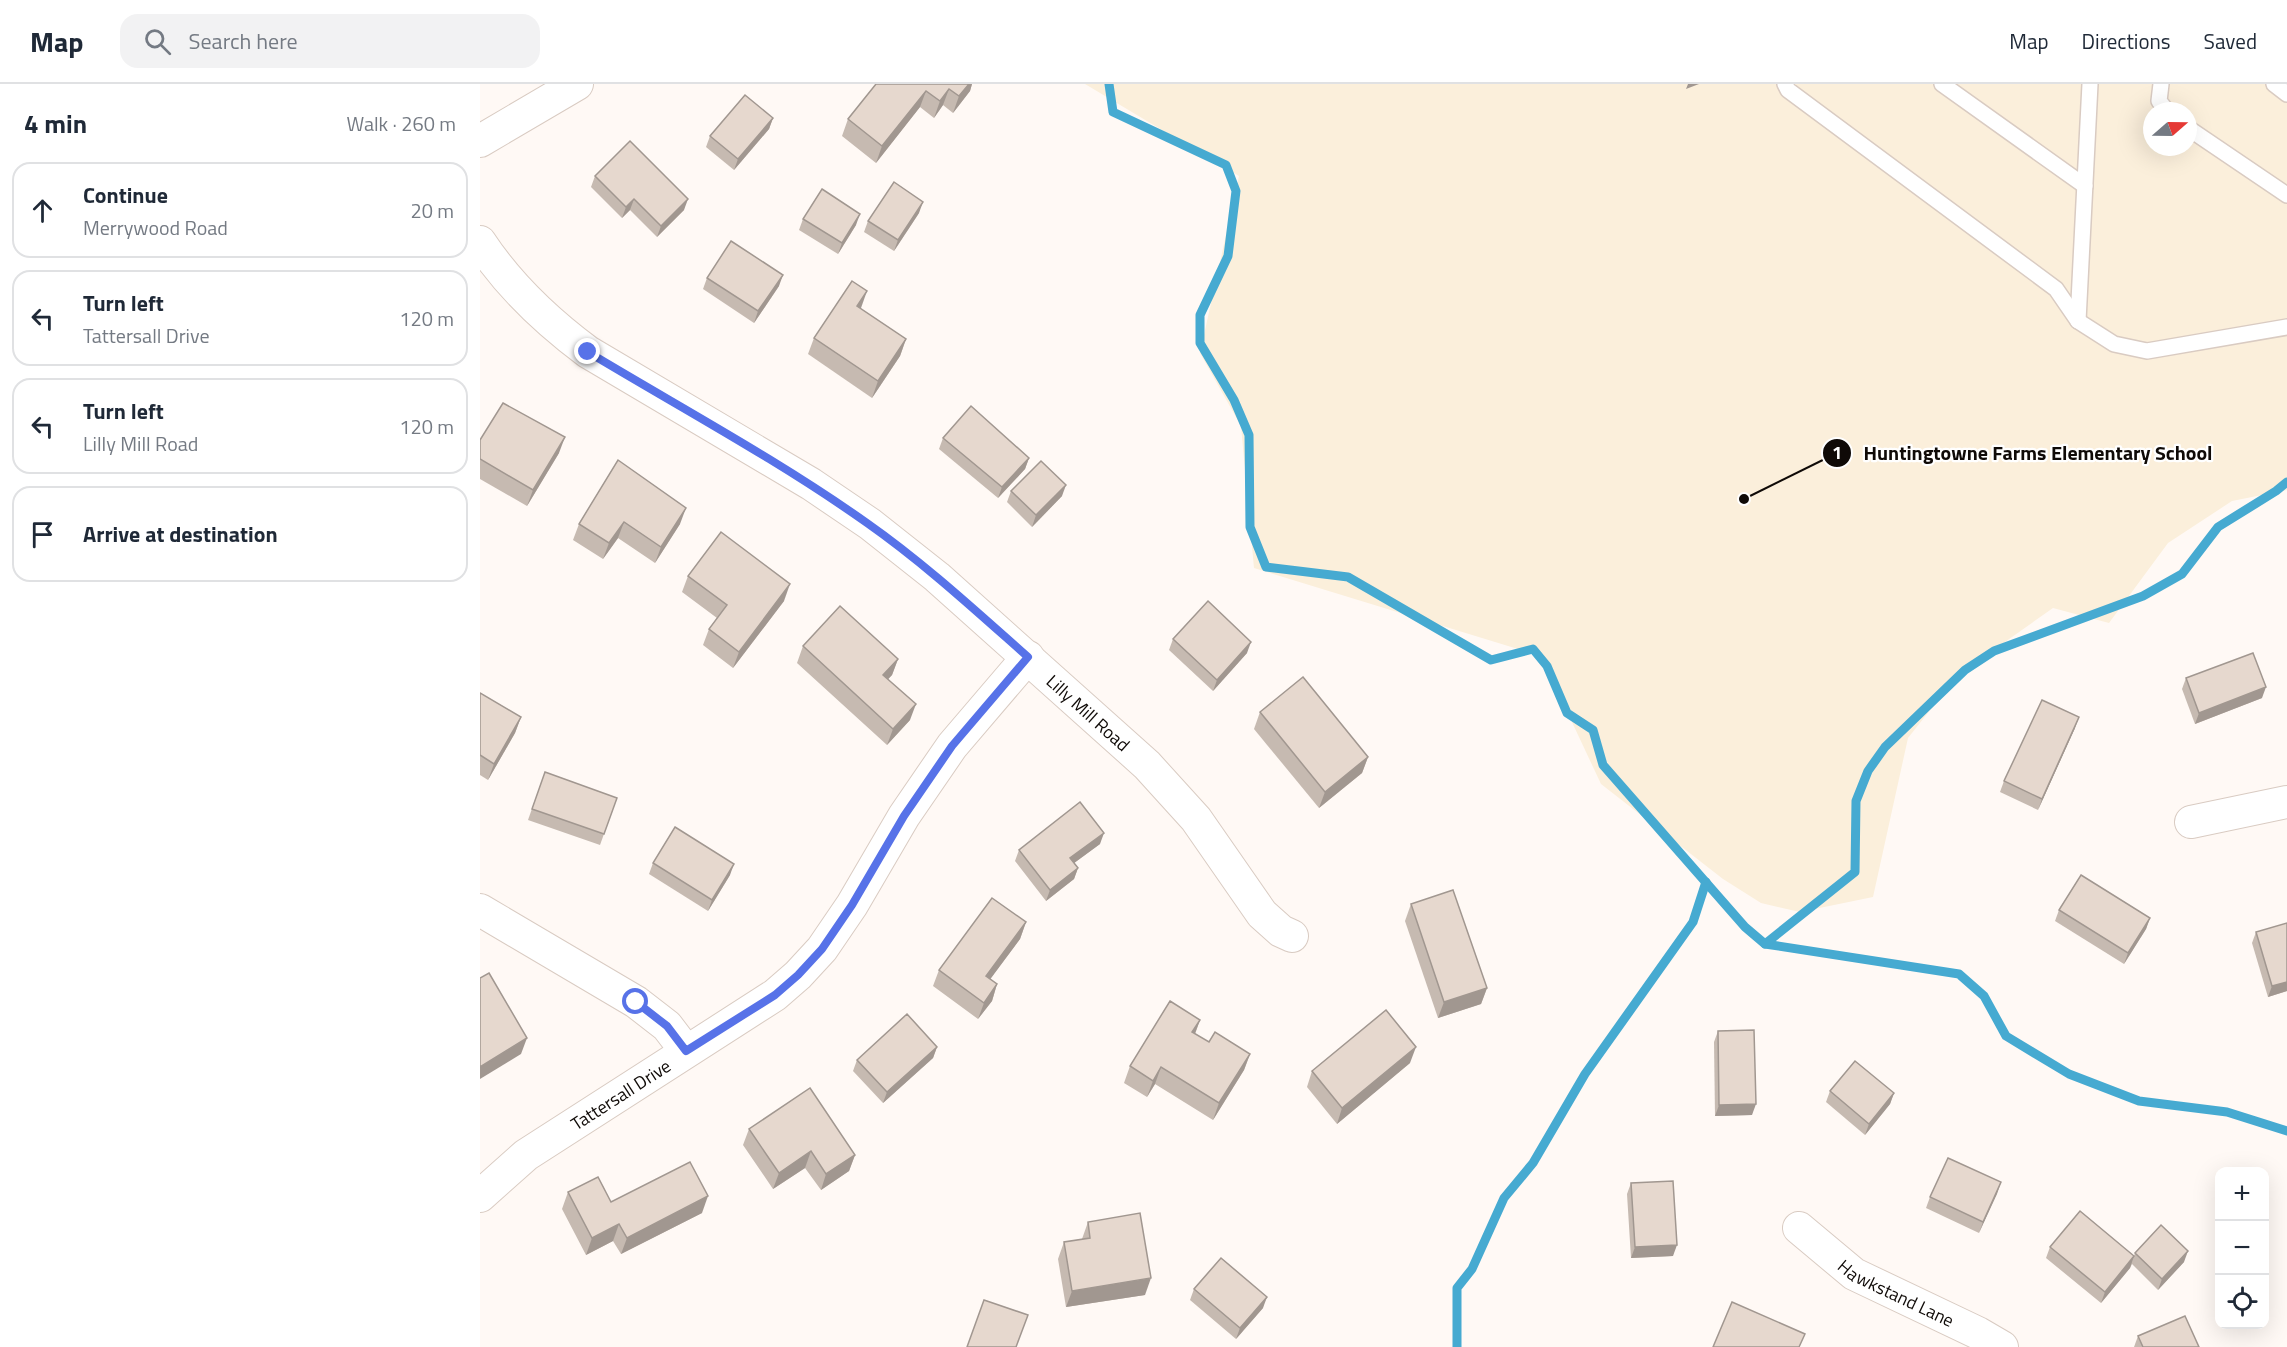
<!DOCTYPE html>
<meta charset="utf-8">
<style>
body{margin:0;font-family:"Titillium Web",sans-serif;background:#f2f2f3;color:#1f2937}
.controls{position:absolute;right:18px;bottom:18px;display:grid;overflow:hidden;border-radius:12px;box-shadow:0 6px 24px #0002}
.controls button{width:54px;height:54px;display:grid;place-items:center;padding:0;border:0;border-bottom:2px solid #e0e1e3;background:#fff;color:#1f2937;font:30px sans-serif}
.compass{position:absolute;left:1663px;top:18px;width:54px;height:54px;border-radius:50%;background:#fff;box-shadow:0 6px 24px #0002;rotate:70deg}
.stop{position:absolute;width:18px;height:18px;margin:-14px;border:4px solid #5772e8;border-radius:50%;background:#fff}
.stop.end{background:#5772e8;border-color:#fff;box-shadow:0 2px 6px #0008}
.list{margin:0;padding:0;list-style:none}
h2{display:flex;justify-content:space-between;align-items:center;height:78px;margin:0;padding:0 24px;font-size:26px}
h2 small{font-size:20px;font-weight:400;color:#747a83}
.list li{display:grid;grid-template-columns:39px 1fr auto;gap:18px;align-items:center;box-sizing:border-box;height:96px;margin:0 12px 12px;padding:0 12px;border:2px solid #e0e1e3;border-radius:18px}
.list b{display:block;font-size:22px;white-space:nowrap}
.list p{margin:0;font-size:20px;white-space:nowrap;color:#747a83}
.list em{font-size:20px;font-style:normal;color:#747a83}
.icon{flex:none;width:33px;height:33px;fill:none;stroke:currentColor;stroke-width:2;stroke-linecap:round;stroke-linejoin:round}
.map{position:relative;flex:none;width:1807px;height:1263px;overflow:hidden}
header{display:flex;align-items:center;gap:36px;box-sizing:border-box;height:84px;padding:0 30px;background:#fff;border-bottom:2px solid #e0e1e3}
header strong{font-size:28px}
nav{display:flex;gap:33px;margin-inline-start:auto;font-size:21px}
.search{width:420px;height:54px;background:#f2f2f3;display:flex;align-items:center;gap:15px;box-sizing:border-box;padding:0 21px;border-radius:18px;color:#747a83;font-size:22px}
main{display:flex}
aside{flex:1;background:#fff}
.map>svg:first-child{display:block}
.education{fill:#fbefdb;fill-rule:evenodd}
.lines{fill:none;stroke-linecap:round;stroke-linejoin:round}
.stream{stroke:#46aad1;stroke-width:9}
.lane-casing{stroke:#d9cbc2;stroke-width:18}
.street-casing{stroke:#d9cbc2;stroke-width:34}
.lane{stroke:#fff;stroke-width:15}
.street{stroke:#fff;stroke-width:32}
.wall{fill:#c6bab1}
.shaded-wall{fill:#a19790}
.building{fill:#e6d8ce;stroke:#a19790;stroke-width:1.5}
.route{stroke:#5772e8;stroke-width:8}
.labels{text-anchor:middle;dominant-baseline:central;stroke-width:4.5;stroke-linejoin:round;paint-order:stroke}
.street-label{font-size:18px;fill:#0f0a07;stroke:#fff}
.leader{fill:none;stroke:#0f0a07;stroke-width:2}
.callout-dot{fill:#0f0a07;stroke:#fff;stroke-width:2}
.mark-label{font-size:18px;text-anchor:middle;font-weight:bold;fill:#fff}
.callout-label{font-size:20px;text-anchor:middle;font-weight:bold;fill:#0f0a07;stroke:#fff;stroke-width:4.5;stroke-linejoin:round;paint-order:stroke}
</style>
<header>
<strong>Map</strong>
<div class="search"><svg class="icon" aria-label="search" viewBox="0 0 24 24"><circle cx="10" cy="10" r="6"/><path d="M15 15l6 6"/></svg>Search here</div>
<nav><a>Map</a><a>Directions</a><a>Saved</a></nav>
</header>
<main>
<aside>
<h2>4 min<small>Walk · 260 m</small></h2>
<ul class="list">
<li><svg class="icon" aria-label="ahead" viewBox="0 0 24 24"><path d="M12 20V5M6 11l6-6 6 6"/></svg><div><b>Continue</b><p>Merrywood Road</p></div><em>20 m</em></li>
<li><svg class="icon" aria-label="left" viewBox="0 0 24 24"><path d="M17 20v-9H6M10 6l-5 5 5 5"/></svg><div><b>Turn left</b><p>Tattersall Drive</p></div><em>120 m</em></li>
<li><svg class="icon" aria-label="left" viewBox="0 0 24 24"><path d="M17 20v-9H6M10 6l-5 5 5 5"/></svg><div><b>Turn left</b><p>Lilly Mill Road</p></div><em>120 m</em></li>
<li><svg class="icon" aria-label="arrive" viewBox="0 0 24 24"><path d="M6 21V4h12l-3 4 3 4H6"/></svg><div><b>Arrive at destination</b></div></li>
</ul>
</aside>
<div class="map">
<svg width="1807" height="1263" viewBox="0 0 1807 1263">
<rect width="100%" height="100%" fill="#fff9f5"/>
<path class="education" d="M 605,0 L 1807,0 L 1807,406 L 1752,417 L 1688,459 L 1629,539 L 1573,524 L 1478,591 L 1428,654 L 1393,813 L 1320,828 L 1281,819 L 1243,795 L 1121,700 L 1061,572 L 774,484 L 761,342 L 720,269 L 759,92 ZM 1672,27 L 1708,27 L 1708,63 L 1672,63 Z"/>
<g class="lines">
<g class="stream">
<path d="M 629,0 L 633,28 L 746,81 L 756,107 L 748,172 L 720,231 L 720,259 L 754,316 L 769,351 L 770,443 L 786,483 L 868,493 L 1011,576 L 1053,565 L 1067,582 L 1087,629 L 1113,646 L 1123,681 L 1265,843 L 1285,860 L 1479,890 L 1504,912 L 1526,952 L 1589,990 L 1659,1017 L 1747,1028 L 1807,1047"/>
<path d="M 1285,860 L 1375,788 L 1376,717 L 1388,687 L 1405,663 L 1485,586 L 1514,567 L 1663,512 L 1702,490 L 1738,443 L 1796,407 L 1807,398"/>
<path d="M 977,1263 L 977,1204 L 992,1185 L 1024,1114 L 1053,1079 L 1105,990 L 1213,838 L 1226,798"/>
</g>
<defs>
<g id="lane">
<path d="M 1305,0 L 1308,6 L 1576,205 L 1598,237 L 1634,260 L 1667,267 L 1807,243"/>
<path d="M 1462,0 L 1605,102"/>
<path d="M 1681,0 L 1679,17 L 1687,27"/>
<path d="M 1794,0 L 1807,10"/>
<path d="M 1708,44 L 1807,111"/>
<path d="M 1598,237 L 1610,0"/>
</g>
<g id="street">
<path d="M 0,57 L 97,0"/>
<path id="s1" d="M 0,158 C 29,202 65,236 108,268 L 331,400 L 390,440 L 457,493 L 667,681 L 716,735 L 782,830 L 801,847 L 812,852"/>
<path d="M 1711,738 L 1807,718"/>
<path d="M 0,826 L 156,918 L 187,942 L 206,967"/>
<path id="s2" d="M 0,1112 L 46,1071 L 295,911 L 318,891 L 342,865 L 372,821 L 424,732 L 472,662 L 548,573"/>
<path id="s3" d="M 1319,1144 L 1374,1190 L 1498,1249 L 1522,1263"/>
</g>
</defs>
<use href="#lane" class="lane-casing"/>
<use href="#street" class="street-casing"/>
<use href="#lane" class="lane"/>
<use href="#street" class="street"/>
</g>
<g class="wall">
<path d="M 396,0 L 492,0 L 490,7 L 473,29 L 463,21 L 454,34 L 440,23 L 396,79 L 362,52 L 368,35 Z"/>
<path d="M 293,34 L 289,45 L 254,86 L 226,63 L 230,52 Z"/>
<path d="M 115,92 L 204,126 L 177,153 L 150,126 L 142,134 L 111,103 Z"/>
<path d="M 439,129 L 414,167 L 384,148 L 388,137 Z"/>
<path d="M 323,135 L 376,141 L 358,170 L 319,146 Z"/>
<path d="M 227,194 L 299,202 L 274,239 L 223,205 Z"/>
<path d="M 380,225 L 426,255 L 420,272 L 392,314 L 328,270 L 334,254 Z"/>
<path d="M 463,354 L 549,374 L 545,385 L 518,414 L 459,365 Z"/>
<path d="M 0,356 L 79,369 L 47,422 L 0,395 Z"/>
<path d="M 138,376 L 200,440 L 175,479 L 138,454 L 123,475 L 93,456 L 99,440 Z"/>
<path d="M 531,407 L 582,412 L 552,443 L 527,418 Z"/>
<path d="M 208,492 L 304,517 L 253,584 L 223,561 L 229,545 L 237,534 L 202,508 Z"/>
<path d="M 693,555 L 767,569 L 733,607 L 689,566 Z"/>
<path d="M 323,562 L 418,575 L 412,591 L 408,595 L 430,636 L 407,661 L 317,579 Z"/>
<path d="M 1706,594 L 1782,614 L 1715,640 L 1702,605 Z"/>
<path d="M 0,609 L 41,633 L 35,649 L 8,696 L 0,691 Z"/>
<path d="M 780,628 L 888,673 L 882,689 L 839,724 L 774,645 Z"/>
<path d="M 1595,644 L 1558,726 L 1520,708 L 1524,697 Z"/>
<path d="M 65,688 L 137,714 L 120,761 L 48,736 Z"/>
<path d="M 620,760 L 594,779 L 598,784 L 594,795 L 566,817 L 535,777 L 539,766 Z"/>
<path d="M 173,779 L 250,791 L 228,827 L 169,790 Z"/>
<path d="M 931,820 L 1007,904 L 1001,920 L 958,934 L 925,837 Z"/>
<path d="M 1579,826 L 1670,834 L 1666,845 L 1644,880 L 1575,837 Z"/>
<path d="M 546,838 L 540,855 L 510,895 L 517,900 L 512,917 L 498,935 L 453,902 L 459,886 Z"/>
<path d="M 1776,848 L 1807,907 L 1788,913 L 1772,859 Z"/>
<path d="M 720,936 L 715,950 L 729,958 L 770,970 L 764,986 L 733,1036 L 675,1000 L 667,1013 L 644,999 L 650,982 Z"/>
<path d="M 1238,947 L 1272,1031 L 1235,1032 L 1234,958 Z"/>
<path d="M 457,963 L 453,974 L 403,1019 L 373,987 L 377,976 Z"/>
<path d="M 930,979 L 857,1040 L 827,1003 L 832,987 Z"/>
<path d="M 1350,1007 L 1414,1009 L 1410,1020 L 1385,1051 L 1346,1018 Z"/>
<path d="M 269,1045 L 375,1071 L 369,1087 L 341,1106 L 325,1084 L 293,1105 L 263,1061 Z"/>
<path d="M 1521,1098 L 1499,1149 L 1446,1124 L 1450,1113 Z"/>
<path d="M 1151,1099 L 1193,1172 L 1151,1174 L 1147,1110 Z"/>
<path d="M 88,1108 L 131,1118 L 222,1129 L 141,1170 L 133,1157 L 106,1171 L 82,1125 Z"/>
<path d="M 608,1138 L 665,1211 L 586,1223 L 578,1175 L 584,1158 L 602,1155 Z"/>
<path d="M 1570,1163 L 1654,1172 L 1655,1169 L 1704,1178 L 1678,1206 L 1652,1180 L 1650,1184 L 1621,1219 L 1566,1174 Z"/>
<path d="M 714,1205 L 783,1224 L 756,1255 L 710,1216 Z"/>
<path d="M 1658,1252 L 1719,1263 L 1654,1263 Z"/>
</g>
<g class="shaded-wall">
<path d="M 489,0 L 492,0 L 490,7 L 473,29 L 479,12 Z"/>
<path d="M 1208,0 L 1219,0 L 1206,5 Z"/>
<path d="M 469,5 L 463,21 L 454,34 L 460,17 Z"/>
<path d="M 446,7 L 440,23 L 396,79 L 402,62 Z"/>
<path d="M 293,34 L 289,45 L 254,86 L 258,75 Z"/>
<path d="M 154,115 L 150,126 L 142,134 L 146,123 Z"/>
<path d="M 208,115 L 204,126 L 177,153 L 181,142 Z"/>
<path d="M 443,118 L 439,129 L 414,167 L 418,156 Z"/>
<path d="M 380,130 L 376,141 L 358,170 L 362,159 Z"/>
<path d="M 303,191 L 299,202 L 274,239 L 278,227 Z"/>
<path d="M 387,207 L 381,224 L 371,239 L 377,222 Z"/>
<path d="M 426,255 L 420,272 L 392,314 L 398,297 Z"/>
<path d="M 85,353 L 79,369 L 47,422 L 53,406 Z"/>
<path d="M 549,374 L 545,385 L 518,414 L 522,403 Z"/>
<path d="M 586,401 L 582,412 L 552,443 L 556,431 Z"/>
<path d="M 206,424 L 200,440 L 175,479 L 181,463 Z"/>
<path d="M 144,438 L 138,454 L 123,475 L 129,459 Z"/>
<path d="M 310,500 L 304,517 L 253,584 L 259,568 Z"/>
<path d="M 771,558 L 767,569 L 733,607 L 737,596 Z"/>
<path d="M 418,575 L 412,591 L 397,607 L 403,591 Z"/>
<path d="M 1786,603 L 1782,614 L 1715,640 L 1719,629 Z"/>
<path d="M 436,620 L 430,636 L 407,661 L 413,645 Z"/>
<path d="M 41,633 L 35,649 L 8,696 L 14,680 Z"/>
<path d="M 1599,633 L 1595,644 L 1558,726 L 1562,715 Z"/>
<path d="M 888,673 L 882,689 L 839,724 L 845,708 Z"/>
<path d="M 624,749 L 620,760 L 586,785 L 590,774 Z"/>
<path d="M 254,780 L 250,791 L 228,827 L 232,816 Z"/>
<path d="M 598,784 L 594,795 L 566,817 L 570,806 Z"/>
<path d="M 1670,834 L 1666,845 L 1644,880 L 1648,869 Z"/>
<path d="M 546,838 L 540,855 L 500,909 L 506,892 Z"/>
<path d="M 1807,898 L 1807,907 L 1788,913 L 1792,902 Z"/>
<path d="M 517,900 L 512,917 L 498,935 L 504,919 Z"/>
<path d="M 1007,904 L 1001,920 L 958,934 L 964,918 Z"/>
<path d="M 720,936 L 714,952 L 712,948 Z"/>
<path d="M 47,954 L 41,970 L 0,995 L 0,983 Z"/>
<path d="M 457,963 L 453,974 L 403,1019 L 407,1008 Z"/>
<path d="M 936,963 L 930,979 L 857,1040 L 862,1024 Z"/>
<path d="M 770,970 L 764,986 L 733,1036 L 739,1019 Z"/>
<path d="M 681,983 L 675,1000 L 667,1013 L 673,997 Z"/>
<path d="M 1414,1009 L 1410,1020 L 1385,1051 L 1389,1040 Z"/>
<path d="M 1276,1020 L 1272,1031 L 1235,1032 L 1239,1021 Z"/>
<path d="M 331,1067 L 325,1084 L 293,1105 L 299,1089 Z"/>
<path d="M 375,1071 L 369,1087 L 341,1106 L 346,1090 Z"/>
<path d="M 1521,1098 L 1517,1110 L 1499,1149 L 1503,1138 Z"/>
<path d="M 228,1112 L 222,1129 L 141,1170 L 147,1154 Z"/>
<path d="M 139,1140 L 133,1157 L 106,1171 L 112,1154 Z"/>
<path d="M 1197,1161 L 1193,1172 L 1151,1174 L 1155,1163 Z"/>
<path d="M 1708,1167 L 1704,1178 L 1678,1206 L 1682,1195 Z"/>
<path d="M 1654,1172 L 1650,1184 L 1621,1219 L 1625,1208 Z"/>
<path d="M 671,1194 L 665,1211 L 586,1223 L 592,1207 Z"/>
<path d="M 787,1213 L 783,1224 L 756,1255 L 760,1244 Z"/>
</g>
<g class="building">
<path d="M 396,0 L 489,0 L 479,12 L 469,5 L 460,17 L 446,7 L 402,62 L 368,35 Z"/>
<path d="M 265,11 L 293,34 L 258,75 L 230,52 Z"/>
<path d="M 150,57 L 208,115 L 181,142 L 154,115 L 146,123 L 115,92 Z"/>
<path d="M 414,98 L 443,118 L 418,156 L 388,137 Z"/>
<path d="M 342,105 L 380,130 L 362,159 L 323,135 Z"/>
<path d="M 251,157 L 303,191 L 278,227 L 227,194 Z"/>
<path d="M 372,197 L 387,207 L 377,222 L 426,255 L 398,297 L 334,254 Z"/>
<path d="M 23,319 L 85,353 L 53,406 L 0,375 L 0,356 Z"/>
<path d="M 491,322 L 549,374 L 522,403 L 463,354 Z"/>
<path d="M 138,376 L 206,424 L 181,463 L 144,438 L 129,459 L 99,440 Z"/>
<path d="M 561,377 L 586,401 L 556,431 L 531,407 Z"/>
<path d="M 241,448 L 310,500 L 259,568 L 229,545 L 247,521 L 208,492 Z"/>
<path d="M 728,517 L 771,558 L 737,596 L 693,555 Z"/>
<path d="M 360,522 L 418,575 L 403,591 L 436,620 L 413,645 L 323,562 Z"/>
<path d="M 1773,569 L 1786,603 L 1719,629 L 1706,594 Z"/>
<path d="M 823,593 L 888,673 L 845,708 L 780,628 Z"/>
<path d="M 0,609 L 41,633 L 14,680 L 0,671 Z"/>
<path d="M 1562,616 L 1599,633 L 1562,715 L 1524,697 Z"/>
<path d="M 65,688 L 137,714 L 124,750 L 52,725 Z"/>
<path d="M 600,718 L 624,749 L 590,774 L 598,784 L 570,806 L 539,766 Z"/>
<path d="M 195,743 L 254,780 L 232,816 L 173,779 Z"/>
<path d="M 1601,791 L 1670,834 L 1648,869 L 1579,826 Z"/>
<path d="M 973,806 L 1007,904 L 964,918 L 931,820 Z"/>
<path d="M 512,814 L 546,838 L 506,892 L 517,900 L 504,919 L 459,886 Z"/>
<path d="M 1807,839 L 1807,898 L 1792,902 L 1776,848 Z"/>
<path d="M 9,889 L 47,954 L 0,983 L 0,894 Z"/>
<path d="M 690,917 L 720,936 L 712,948 L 729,958 L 735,948 L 770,970 L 739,1019 L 681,983 L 673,997 L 650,982 Z"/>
<path d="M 906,926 L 936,963 L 862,1024 L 832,987 Z"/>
<path d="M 427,930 L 457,963 L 407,1008 L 377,976 Z"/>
<path d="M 1274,946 L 1276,1020 L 1239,1021 L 1238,947 Z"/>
<path d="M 1375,977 L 1414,1009 L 1389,1040 L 1350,1007 Z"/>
<path d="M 330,1004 L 375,1071 L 346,1090 L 331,1067 L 299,1089 L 269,1045 Z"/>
<path d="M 1468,1074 L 1521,1098 L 1503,1138 L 1450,1113 Z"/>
<path d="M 210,1078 L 228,1112 L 147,1154 L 139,1140 L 112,1154 L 88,1108 L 118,1093 L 131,1118 Z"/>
<path d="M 1193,1097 L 1197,1161 L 1155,1163 L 1151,1099 Z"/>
<path d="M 1600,1127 L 1654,1172 L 1625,1208 L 1570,1163 Z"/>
<path d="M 660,1129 L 671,1194 L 592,1207 L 584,1158 L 610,1154 L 608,1138 Z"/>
<path d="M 1681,1141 L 1708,1167 L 1682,1195 L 1655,1169 Z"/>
<path d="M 741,1174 L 787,1213 L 760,1244 L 714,1205 Z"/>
<path d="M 504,1216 L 548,1231 L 536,1263 L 487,1263 Z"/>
<path d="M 1252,1218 L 1325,1250 L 1319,1263 L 1233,1263 Z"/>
<path d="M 1705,1232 L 1719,1263 L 1663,1263 L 1658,1252 Z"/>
</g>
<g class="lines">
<path class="route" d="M 108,268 C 201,324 298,376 387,439 C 444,479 496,527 548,573 L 472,662 L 424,732 L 372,821 L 342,865 L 318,891 L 295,911 L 206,967 L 187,942 L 156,918"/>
</g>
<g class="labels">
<g class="street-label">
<text stroke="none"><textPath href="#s1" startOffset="774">Lilly Mill Road</textPath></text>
<text stroke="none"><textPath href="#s2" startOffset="174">Tattersall Drive</textPath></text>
<text stroke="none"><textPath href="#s3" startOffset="118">Hawkstand Lane</textPath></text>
</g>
</g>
<path class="leader" d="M1264 415L1357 369"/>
<g class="callout-dot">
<circle cx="1264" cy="415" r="6"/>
<circle cx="1357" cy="369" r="15"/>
</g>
<g class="mark-label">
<text x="1357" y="375">1</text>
</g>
<g class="callout-label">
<text x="1558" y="376">Huntingtowne Farms Elementary School</text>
</g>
</svg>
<div class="controls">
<button>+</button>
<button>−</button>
<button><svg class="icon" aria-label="locate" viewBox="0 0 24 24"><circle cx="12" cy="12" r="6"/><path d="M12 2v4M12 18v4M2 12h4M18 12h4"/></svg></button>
</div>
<svg class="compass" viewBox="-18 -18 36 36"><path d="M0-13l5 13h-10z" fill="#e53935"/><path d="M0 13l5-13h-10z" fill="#747a83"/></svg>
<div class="stop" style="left:156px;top:918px"></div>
<div class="stop end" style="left:108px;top:268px"></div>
</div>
</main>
